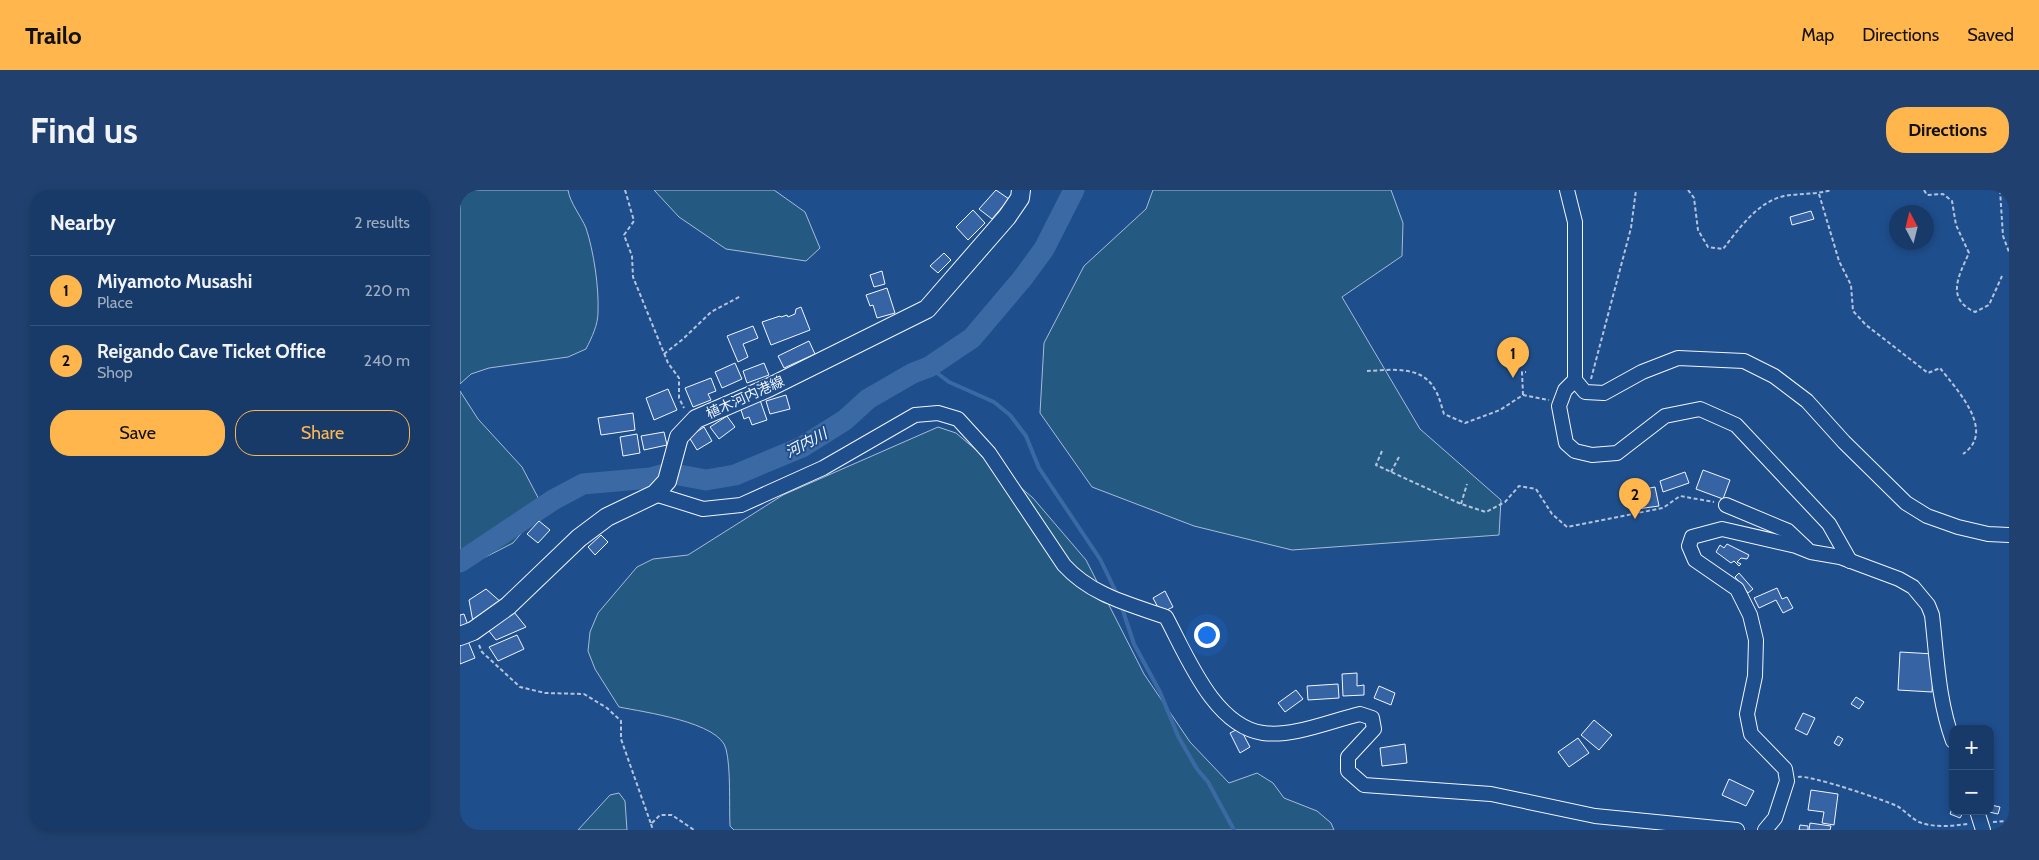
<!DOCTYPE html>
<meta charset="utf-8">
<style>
body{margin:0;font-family:Cabin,"Noto Sans JP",sans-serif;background:#20416f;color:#f1f3f6}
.controls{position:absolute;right:15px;bottom:15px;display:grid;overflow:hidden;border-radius:10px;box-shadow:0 2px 8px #0003}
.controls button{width:45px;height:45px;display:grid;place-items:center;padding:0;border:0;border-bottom:1px solid #36547d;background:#173a69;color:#f1f3f6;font:25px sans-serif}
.compass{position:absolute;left:1429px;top:15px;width:45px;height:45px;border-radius:50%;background:#173a69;box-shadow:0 2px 8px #0003;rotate:353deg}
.you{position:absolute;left:746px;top:444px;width:18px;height:18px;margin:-12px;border:4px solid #fff;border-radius:50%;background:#1a73e8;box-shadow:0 0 0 8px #1a73e833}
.badge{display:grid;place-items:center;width:32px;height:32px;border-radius:50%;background:#ffb74d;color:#111;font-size:16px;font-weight:700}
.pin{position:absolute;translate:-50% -41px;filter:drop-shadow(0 1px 2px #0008)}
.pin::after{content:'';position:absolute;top:26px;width:18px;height:15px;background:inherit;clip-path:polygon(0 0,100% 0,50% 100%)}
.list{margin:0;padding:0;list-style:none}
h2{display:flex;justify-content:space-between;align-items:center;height:65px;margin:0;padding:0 20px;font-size:21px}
h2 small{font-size:16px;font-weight:400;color:#9eadc0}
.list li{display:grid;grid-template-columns:32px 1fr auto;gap:15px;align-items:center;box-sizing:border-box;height:70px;padding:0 20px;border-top:1px solid #36547d}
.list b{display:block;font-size:19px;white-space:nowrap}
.list p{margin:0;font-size:16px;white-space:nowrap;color:#9eadc0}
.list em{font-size:16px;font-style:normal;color:#9eadc0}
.actions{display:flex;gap:10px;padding:15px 20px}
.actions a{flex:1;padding:11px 0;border:1px solid #ffb74d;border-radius:20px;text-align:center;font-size:18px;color:#ffb74d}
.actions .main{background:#ffb74d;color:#111}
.map{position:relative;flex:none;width:1549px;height:640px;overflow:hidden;border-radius:20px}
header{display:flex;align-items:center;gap:30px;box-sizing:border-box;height:70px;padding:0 25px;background:#ffb74d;color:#111}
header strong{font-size:24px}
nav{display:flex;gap:28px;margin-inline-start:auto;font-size:18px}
.intro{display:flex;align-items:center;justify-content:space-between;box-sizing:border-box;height:120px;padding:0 30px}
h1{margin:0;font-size:35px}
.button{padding:12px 22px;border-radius:20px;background:#ffb74d;color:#111;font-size:18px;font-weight:700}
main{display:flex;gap:30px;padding:0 30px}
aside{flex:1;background:#173a69;border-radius:20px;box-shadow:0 2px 8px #0003}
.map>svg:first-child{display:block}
.green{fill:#245a82;stroke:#a8bbd7}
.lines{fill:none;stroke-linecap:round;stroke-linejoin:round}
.stream{stroke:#3b69a3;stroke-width:4}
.river{stroke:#3b69a3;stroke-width:21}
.building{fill:#3563a3;stroke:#f2f6ff}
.minor-casing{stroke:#f2f6ff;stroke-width:16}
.major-casing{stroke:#f2f6ff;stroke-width:20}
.path{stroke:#b3c4dc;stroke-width:2;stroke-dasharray:4 2.5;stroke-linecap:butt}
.minor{stroke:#1f4e8c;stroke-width:14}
.major{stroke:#1f4e8c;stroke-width:18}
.labels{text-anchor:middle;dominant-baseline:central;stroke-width:4;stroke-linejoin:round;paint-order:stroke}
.street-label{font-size:14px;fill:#f2f6ff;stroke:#1f4e8c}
.water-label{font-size:15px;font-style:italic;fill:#f2f6ff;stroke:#1f4e8c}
</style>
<header>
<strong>Trailo</strong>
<nav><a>Map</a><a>Directions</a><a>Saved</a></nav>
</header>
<div class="intro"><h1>Find us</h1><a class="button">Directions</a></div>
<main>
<aside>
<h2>Nearby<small>2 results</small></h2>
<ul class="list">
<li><span class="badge">1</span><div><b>Miyamoto Musashi</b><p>Place</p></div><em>220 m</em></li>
<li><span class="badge">2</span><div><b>Reigando Cave Ticket Office</b><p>Shop</p></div><em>240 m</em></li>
</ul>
<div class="actions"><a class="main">Save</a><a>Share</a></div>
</aside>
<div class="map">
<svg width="1549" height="640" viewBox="0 0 1549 640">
<rect width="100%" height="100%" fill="#1f4e8c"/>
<g class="green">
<path d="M 0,0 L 108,0 C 110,13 121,26 126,38 C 134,62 139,98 138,122 C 138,135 132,147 126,159 L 108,167 L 29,178 L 11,184 L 0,194 Z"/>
<path d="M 194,0 L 314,0 L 345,22 L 360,58 L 346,71 L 266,59 L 219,27 Z"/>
<path d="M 693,0 L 931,0 L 943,33 L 942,66 L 882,107 L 960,239 L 1041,310 L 1039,345 L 832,360 L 734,336 L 632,297 L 580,223 L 584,153 L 624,76 L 686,19 Z"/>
<path d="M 0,201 L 18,229 L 62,277 L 83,317 L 53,353 L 0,380 Z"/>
<path d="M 478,237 L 496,243 L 573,308 L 626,370 L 684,484 L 730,552 L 769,593 L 797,583 L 813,593 L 824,608 L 857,621 L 871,633 L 874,640 L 274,640 L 270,636 C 269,615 271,578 266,559 C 260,532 183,522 159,517 L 135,479 L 128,461 L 130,442 L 138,423 L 177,377 L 193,369 L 228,365 L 323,305 Z"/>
<path d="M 159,603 L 165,611 L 167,640 L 118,640 L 150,605 Z"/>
</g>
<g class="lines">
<g class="stream">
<path d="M 469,177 L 489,192 L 534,212 L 550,225 L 566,246 L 579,278 L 640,369 L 658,406"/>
<path d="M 661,415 L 674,454 L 700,502 L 718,546 L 737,579 L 748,592 L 774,640"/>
</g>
<path class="river" d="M 0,372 L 93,310 L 123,294 L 190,288 L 208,283 L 246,290 L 275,285 L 342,257 L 385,230 L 408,209 L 453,183 L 469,177 L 512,148 L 562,89 L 584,59 L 614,0"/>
</g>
<g class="building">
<path d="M 536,0 L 549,9 L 532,29 L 519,19 Z"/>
<path d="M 513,20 L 525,33 L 508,50 L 496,37 Z"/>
<path d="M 1351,21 L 1354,29 L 1332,35 L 1330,27 Z"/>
<path d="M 484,63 L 491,70 L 478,83 L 470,76 Z"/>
<path d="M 422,81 L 425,94 L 414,97 L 410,85 Z"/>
<path d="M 427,98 L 435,123 L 417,128 L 413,115 L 410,116 L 406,105 Z"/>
<path d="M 341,117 L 350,140 L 311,155 L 302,132 L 320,126 L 321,127 L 327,125 L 328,127 L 335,124 L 336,119 Z"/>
<path d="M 293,136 L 298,148 L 283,154 L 288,167 L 278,172 L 267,146 Z"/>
<path d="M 349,151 L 355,164 L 324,178 L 318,166 Z"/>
<path d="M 275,173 L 282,189 L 262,198 L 255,182 Z"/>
<path d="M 304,173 L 309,185 L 287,193 L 283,181 Z"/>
<path d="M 251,188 L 256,201 L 248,204 L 251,210 L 233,217 L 225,198 Z"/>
<path d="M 208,199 L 217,220 L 194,230 L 186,208 Z"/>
<path d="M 326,205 L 330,219 L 310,224 L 306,211 Z"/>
<path d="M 300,210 L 307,230 L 292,235 L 289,227 L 284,229 L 280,217 Z"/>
<path d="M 173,223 L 175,240 L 141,245 L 138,228 Z"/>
<path d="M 267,226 L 275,237 L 259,249 L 250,237 Z"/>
<path d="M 244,237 L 252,251 L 237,260 L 229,247 Z"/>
<path d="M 204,242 L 207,255 L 184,260 L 181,246 Z"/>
<path d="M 177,244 L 180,263 L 163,266 L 160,247 Z"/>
<path d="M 1243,280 L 1270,290 L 1263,309 L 1236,299 Z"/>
<path d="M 1225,282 L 1229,293 L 1203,302 L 1200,291 Z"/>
<path d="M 1195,297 L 1199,316 L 1177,319 L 1173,301 Z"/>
<path d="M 79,331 L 90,340 L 78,353 L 67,344 Z"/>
<path d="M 141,345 L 148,352 L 135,365 L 128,357 Z"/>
<path d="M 1267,354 L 1289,365 L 1287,369 L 1281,368 L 1277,372 L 1281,374 L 1279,376 L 1274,371 L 1271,373 L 1256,362 L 1260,355 L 1264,358 Z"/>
<path d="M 1279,383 L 1293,399 L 1288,403 L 1275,387 Z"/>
<path d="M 1317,398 L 1322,409 L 1327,407 L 1333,418 L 1323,423 L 1316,410 L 1299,418 L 1294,408 Z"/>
<path d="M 26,399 L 42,413 L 13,432 L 9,410 Z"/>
<path d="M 705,401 L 713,417 L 701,423 L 693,408 Z"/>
<path d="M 54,422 L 66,437 L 36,450 L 29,441 Z"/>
<path d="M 4,424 L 8,435 L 0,436 L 0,425 Z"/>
<path d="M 57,445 L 64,459 L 38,471 L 29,457 Z"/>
<path d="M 8,451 L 15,468 L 0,474 L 0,453 Z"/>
<path d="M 1440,462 L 1474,464 L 1472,502 L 1438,500 Z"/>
<path d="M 897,483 L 897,496 L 904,495 L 904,505 L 883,506 L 882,484 Z"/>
<path d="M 878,494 L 879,508 L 848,510 L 847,496 Z"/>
<path d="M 919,496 L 935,503 L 931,515 L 914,508 Z"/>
<path d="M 836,500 L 843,509 L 825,522 L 818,513 Z"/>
<path d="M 1396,507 L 1404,512 L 1399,519 L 1391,514 Z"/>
<path d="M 1343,523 L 1355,528 L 1347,545 L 1335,539 Z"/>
<path d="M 1134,530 L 1152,545 L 1139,560 L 1121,545 Z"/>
<path d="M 780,538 L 790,557 L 780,563 L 770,543 Z"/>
<path d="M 1378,546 L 1383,549 L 1379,556 L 1374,553 Z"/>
<path d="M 1118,548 L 1129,563 L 1109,577 L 1098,562 Z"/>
<path d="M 945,554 L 947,573 L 922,576 L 920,558 Z"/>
<path d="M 1269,589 L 1294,601 L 1286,616 L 1262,605 Z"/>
<path d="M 1351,600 L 1378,604 L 1374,635 L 1362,633 L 1364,622 L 1348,620 Z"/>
<path d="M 1531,615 L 1540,617 L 1538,624 L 1529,622 Z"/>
<path d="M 1493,616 L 1493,621 L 1504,621 L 1500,628 L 1490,624 Z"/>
<path d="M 1350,633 L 1371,636 L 1370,640 L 1349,640 Z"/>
<path d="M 1340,635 L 1348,636 L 1348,640 L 1339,640 Z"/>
</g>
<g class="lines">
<defs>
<g id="minor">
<path d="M 1107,0 L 1115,32 L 1115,190 L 1125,202 L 1144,203 L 1182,182 L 1218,168 L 1284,171 L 1314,186 L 1347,211 L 1384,252 L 1446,313 L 1467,326 L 1498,337 L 1528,344 L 1549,345"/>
<path d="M 1115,190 L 1105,200 L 1099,216 L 1106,253 L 1115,261 L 1132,265 L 1157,263 L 1205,226 L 1240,219 L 1276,235 L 1369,334 L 1390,371"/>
<path d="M 195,304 L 243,319 L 281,315 L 363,278 L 455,225 L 478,223 L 498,229 L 529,263 L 604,375 C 631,405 669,414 706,427 C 727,466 754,536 803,543 C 834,547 870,531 900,524 L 912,528 L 914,539 L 888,567 L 888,581 L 904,595 L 1031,604 L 1135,626 L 1277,640"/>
<path d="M 1266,315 L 1328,341 L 1347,359"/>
<path d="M 1517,621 L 1523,640"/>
<path d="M 1305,640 L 1315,628 L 1327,591 L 1325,579 L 1291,544 L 1287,524 L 1295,486 L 1296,450 L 1290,425 L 1277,399 L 1235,370 L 1229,356 L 1232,347 L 1262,339 L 1336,356 L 1351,362 L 1380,367 L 1439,389 L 1453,397 L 1468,415 L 1472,425 C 1477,468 1478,510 1493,551"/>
</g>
<path id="major" d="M 0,446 L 13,441 L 48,416 L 119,348 L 147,327 L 195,304 L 207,291 L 219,247 L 236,229 L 308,198 L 467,119 L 547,27 L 560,8 L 561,0"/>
</defs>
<use href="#minor" class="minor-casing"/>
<use href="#major" class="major-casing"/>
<g class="path">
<path d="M 165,0 L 174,31 L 164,45 L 172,66 L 173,87 L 208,173 L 219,188 L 219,208 L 224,218"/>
<path d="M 1228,0 L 1234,8 L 1238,40 L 1248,57 L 1263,59 C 1279,39 1297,12 1324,6 C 1340,3 1355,5 1371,0"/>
<path d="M 1464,0 L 1467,5 L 1483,4 L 1492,11 L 1496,35 L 1509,63 C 1498,87 1486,109 1515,122 L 1529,115 L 1542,86"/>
<path d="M 1540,0 L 1543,46 L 1549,62"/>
<path d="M 1359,4 L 1379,71 L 1391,95 L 1393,121 L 1406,135 L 1468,183 L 1480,178 C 1496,199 1537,241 1503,264"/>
<path d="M 204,164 L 223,149 L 251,122 L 281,106"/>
<path d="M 907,181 C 929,180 961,175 974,198 C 979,205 981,215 984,224 L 1005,233 L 1040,220 L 1063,205 L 1089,210"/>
<path d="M 1131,189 L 1171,38 L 1176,0"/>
<path d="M 1063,205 L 1062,182 L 1066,182"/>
<path d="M 922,261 L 916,275 L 1001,314 L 1026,322 L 1045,312 L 1059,296 L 1076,299 L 1092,324 L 1107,337 L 1203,318 L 1220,306 L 1254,312"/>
<path d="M 931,282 L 939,267"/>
<path d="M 1001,314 L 1007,294"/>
<path d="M 19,455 L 22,462 L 60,497 L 85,503 L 124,504 L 147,518 L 161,531 L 161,549 L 191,634 L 200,625 L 212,625 L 234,640"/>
<path d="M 1338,587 C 1348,584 1424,610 1437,616 C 1444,620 1451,628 1459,632 C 1474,638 1492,636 1508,634"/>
<path d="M 1533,632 L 1549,631"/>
<path d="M 191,634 L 193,640"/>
</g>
<use href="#minor" class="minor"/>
<use href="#major" class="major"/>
</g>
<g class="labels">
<g class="street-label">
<text transform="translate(285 207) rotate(-24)">植木河内港線</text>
</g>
<g class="water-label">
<text transform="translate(346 253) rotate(-28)">河内川</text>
</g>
</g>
</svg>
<div class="controls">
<button>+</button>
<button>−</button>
</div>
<svg class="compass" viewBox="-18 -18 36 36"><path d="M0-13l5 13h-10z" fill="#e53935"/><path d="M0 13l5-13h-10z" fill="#9eadc0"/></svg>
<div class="you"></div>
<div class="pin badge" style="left:1053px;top:188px">1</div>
<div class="pin badge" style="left:1175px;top:329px">2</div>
</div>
</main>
